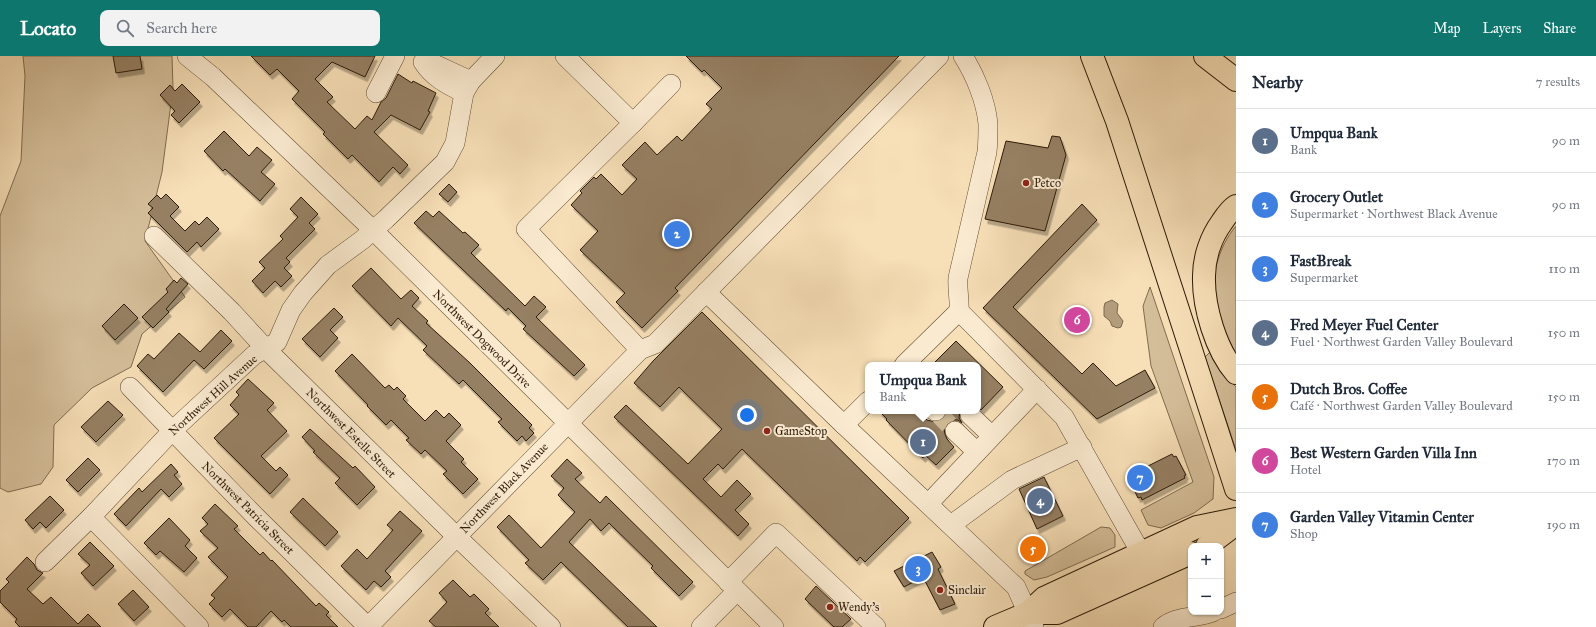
<!DOCTYPE html>
<meta charset="utf-8">
<style>
body{margin:0;font-family:"IM FELL Great Primer",serif;background:#f2f2f3;color:#1f2937}
.controls{position:absolute;right:12px;bottom:12px;display:grid;overflow:hidden;border-radius:8px;box-shadow:0 1px 3px #0004}
.controls button{width:36px;height:36px;display:grid;place-items:center;padding:0;border:0;border-bottom:1px solid #e0e1e3;background:#fff;color:#1f2937;font:20px sans-serif}
.you{position:absolute;left:747px;top:359px;width:14px;height:14px;margin:-10px;border:3px solid #fff;border-radius:50%;background:#1a73e8;box-shadow:0 0 0 6px #1a73e833}
.badge{display:grid;place-items:center;width:26px;height:26px;border-radius:50%;background:#0f766e;color:#fff;font-size:13px;font-weight:700}
.pin{position:absolute;translate:-50% -50%;border:2px solid #fff;box-shadow:0 1px 4px #0006}
.popup{position:absolute;left:865px;top:306px;width:116px;height:52px;box-sizing:border-box;display:grid;place-content:center;border-radius:8px;background:#fff;filter:drop-shadow(0 1px 3px #0005);font-size:13px;white-space:nowrap;color:#747a83}
.popup b{font-size:15px;color:#1f2937}
.popup::after{content:'';position:absolute;left:50%;top:100%;margin-left:-8px;border:8px solid transparent;border-top-color:#fff}
.list{margin:0;padding:0;list-style:none}
h2{display:flex;justify-content:space-between;align-items:center;height:52px;margin:0;padding:0 16px;font-size:17px}
h2 small{font-size:13px;font-weight:400;color:#747a83}
.list li{display:grid;grid-template-columns:26px 1fr auto;gap:12px;align-items:center;box-sizing:border-box;height:64px;padding:0 16px;border-top:1px solid #e0e1e3}
.list b{display:block;font-size:15px;white-space:nowrap}
.list p{margin:0;font-size:13px;white-space:nowrap;color:#747a83}
.list em{font-size:13px;font-style:normal;color:#747a83}
.icon{flex:none;width:22px;height:22px;fill:none;stroke:currentColor;stroke-width:2;stroke-linecap:round;stroke-linejoin:round}
.map{position:relative;flex:none;width:1236px;height:571px;overflow:hidden}
header{display:flex;align-items:center;gap:24px;box-sizing:border-box;height:56px;padding:0 20px;background:#0f766e;color:#fff}
header strong{font-size:19px}
nav{display:flex;gap:22px;margin-inline-start:auto;font-size:14px}
.search{width:280px;height:36px;background:#f2f2f3;display:flex;align-items:center;gap:10px;box-sizing:border-box;padding:0 14px;border-radius:8px;color:#747a83;font-size:15px}
main{display:flex}
aside{flex:1;background:#fff}
.map>svg:first-child{display:block}
.green{fill:#d4be99;stroke:#806c50}
.water{fill:#b29c7b;stroke:#7c684d}
.building{fill:#968063;stroke:#2c1a07;filter:url(#shadow)}
.lines{fill:none;stroke-linecap:round;stroke-linejoin:round}
.minor-tunnel{stroke:#ceb894;stroke-width:19;stroke-dasharray:19 10;stroke-linecap:butt}
.minor-casing{stroke:#5f4b33;stroke-width:20}
.major-casing{stroke:#2c1a07;stroke-width:24}
.highway-casing{stroke:#2c1a07;stroke-width:24}
.minor{stroke:#faead0;stroke-width:19}
.major{stroke:#f7dfb7;stroke-width:22}
.highway{stroke:#f7dfb7;stroke-width:22}
.poi-dot{fill:#8f2418;stroke:#faead0;stroke-width:1.5}
.labels{text-anchor:middle;dominant-baseline:central;stroke-width:4;stroke-linejoin:round;paint-order:stroke}
.poi-label{font-size:12px;fill:#2c1a07;stroke:#faead0;text-anchor:start}
.street-label{font-size:12px;fill:#2c1a07;stroke:#faead0}
</style>
<header>
<strong>Locato</strong>
<div class="search"><svg class="icon" aria-label="search" viewBox="0 0 24 24"><circle cx="10" cy="10" r="6"/><path d="M15 15l6 6"/></svg>Search here</div>
<nav><a>Map</a><a>Layers</a><a>Share</a></nav>
</header>
<main>
<div class="map">
<svg width="1236" height="571" viewBox="0 0 1236 571">
<defs>
<filter id="shadow"><feDropShadow dx="2.5" dy="4.5" stdDeviation="0" flood-color="#0004"/></filter>
</defs>
<rect width="100%" height="100%" fill="#f7dfb7"/>
<filter id="stains"><feTurbulence type="fractalNoise" baseFrequency=".005" numOctaves="4"/><feColorMatrix values="0 0 0 0 .2 0 0 0 0 .09 0 0 0 0 .02 0 0 0 .5 -.17"/></filter>
<radialGradient id="worn" r=".72"><stop offset=".6" stop-color="#630" stop-opacity="0"/><stop offset="1" stop-color="#630" stop-opacity=".3"/></radialGradient>
<g class="green">
<path d="M 23,0 L 172,0 L 173,32 L 162,116 L 145,185 L 185,241 L 142,278 L 131,311 L 92,332 L 54,369 L 53,411 L 41,428 L 8,436 L 0,432 L 0,160 L 21,105 L 25,20 Z"/>
<path d="M 1236,170 L 1236,298 C 1230,286 1218,265 1215,252 C 1209,225 1218,191 1236,170 Z"/>
<path d="M 1150,231 L 1214,421 L 1213,443 L 1194,457 L 1161,472 L 1148,469 L 1141,454 L 1193,426 L 1151,310 L 1143,250 Z"/>
<path d="M 1212,294 L 1227,321 L 1236,331 L 1236,394 L 1205,301 Z"/>
<path d="M 1101,471 L 1110,472 L 1115,479 L 1115,491 L 1047,521 L 1034,524 L 1025,518 L 1025,515 Z"/>
</g>
<path class="water" d="M 1112,244 L 1118,248 L 1117,257 L 1123,265 L 1121,271 L 1118,272 L 1112,270 L 1110,265 L 1104,260 L 1104,251 L 1105,247 Z"/>
<g class="building">
<path d="M 113,0 L 140,0 L 142,13 L 116,17 Z"/>
<path d="M 251,0 L 375,0 L 365,21 L 332,6 L 315,23 L 333,41 L 327,46 L 355,73 L 367,60 L 372,64 L 381,46 L 386,42 L 398,18 L 412,27 L 413,25 L 436,37 L 428,55 L 430,56 L 420,74 L 391,59 L 374,76 L 408,109 L 400,118 L 393,111 L 379,126 L 352,99 L 348,103 L 323,78 L 325,76 L 292,43 L 299,35 L 277,13 L 270,19 Z"/>
<path d="M 686,0 L 899,0 L 675,232 L 678,235 L 642,272 L 616,246 L 625,237 L 580,194 L 598,175 L 571,149 L 582,137 L 580,135 L 594,121 L 596,123 L 601,118 L 622,139 L 637,123 L 622,109 L 645,86 L 657,99 L 677,80 L 682,85 L 712,53 L 706,48 L 722,32 L 704,14 L 702,16 Z"/>
<path d="M 182,28 L 200,46 L 179,67 L 171,59 L 175,55 L 160,39 L 170,29 L 175,35 Z"/>
<path d="M 224,75 L 249,100 L 257,91 L 272,104 L 261,116 L 275,128 L 260,145 L 225,113 L 223,115 L 204,95 Z"/>
<path d="M 1052,80 L 1060,81 L 1066,99 L 1045,175 L 985,163 L 1006,85 L 1048,92 Z"/>
<path d="M 449,128 L 457,136 L 448,146 L 439,138 Z"/>
<path d="M 166,138 L 179,151 L 170,160 L 185,175 L 195,165 L 199,169 L 207,161 L 219,173 L 201,191 L 197,186 L 187,196 L 148,157 L 153,152 L 148,148 L 157,139 L 161,143 Z"/>
<path d="M 301,141 L 318,158 L 309,167 L 315,173 L 286,202 L 290,206 L 284,212 L 292,220 L 281,231 L 275,225 L 263,237 L 252,225 L 265,212 L 259,206 L 283,183 L 280,180 L 298,161 L 290,153 Z"/>
<path d="M 1082,148 L 1097,164 L 1013,251 L 1082,318 L 1093,307 L 1116,330 L 1145,314 L 1155,332 L 1097,363 L 983,252 Z"/>
<path d="M 426,155 L 433,161 L 439,155 L 463,177 L 465,176 L 479,189 L 471,197 L 525,250 L 534,240 L 546,251 L 536,261 L 585,309 L 574,320 L 523,273 L 526,270 L 508,252 L 506,255 L 414,167 Z"/>
<path d="M 371,212 L 401,243 L 411,234 L 419,242 L 412,250 L 428,265 L 426,267 L 470,307 L 532,369 L 529,372 L 534,377 L 526,385 L 522,380 L 517,385 L 498,366 L 502,363 L 463,324 L 459,328 L 423,294 L 427,290 L 398,262 L 391,270 L 352,230 Z"/>
<path d="M 181,222 L 188,228 L 166,253 L 169,256 L 153,272 L 142,261 L 168,236 L 166,233 L 174,224 L 177,227 Z"/>
<path d="M 124,248 L 138,262 L 115,284 L 102,270 Z"/>
<path d="M 334,252 L 343,261 L 330,274 L 338,282 L 320,301 L 302,283 Z"/>
<path d="M 702,256 L 909,462 L 865,506 L 860,501 L 857,505 L 742,393 L 723,413 L 718,408 L 703,423 L 721,441 L 737,424 L 751,438 L 735,454 L 749,468 L 738,480 L 614,361 L 626,349 L 688,408 L 722,373 L 679,331 L 660,351 L 634,327 L 653,305 Z"/>
<path d="M 221,274 L 232,285 L 204,313 L 194,304 L 163,336 L 137,310 L 148,298 L 154,303 L 179,277 L 200,296 Z"/>
<path d="M 956,285 L 1003,331 L 981,354 L 978,351 L 978,309 L 932,309 Z"/>
<path d="M 352,298 L 385,332 L 389,329 L 394,334 L 397,331 L 406,340 L 403,343 L 425,365 L 436,354 L 444,362 L 449,357 L 461,369 L 446,385 L 464,403 L 461,406 L 478,423 L 463,438 L 443,418 L 447,415 L 425,394 L 421,398 L 406,384 L 409,382 L 391,364 L 386,369 L 367,350 L 368,349 L 335,315 Z"/>
<path d="M 248,323 L 274,347 L 267,354 L 287,375 L 261,400 L 276,415 L 280,411 L 288,419 L 270,438 L 214,382 L 239,358 L 230,349 L 239,339 L 236,336 Z"/>
<path d="M 108,345 L 123,359 L 96,386 L 81,371 Z"/>
<path d="M 879,355 L 918,355 L 927,364 L 935,366 L 942,364 L 946,360 L 947,355 L 960,355 L 959,362 L 962,367 L 958,364 L 952,364 L 947,368 L 944,373 L 945,378 L 947,383 L 954,391 L 936,409 L 925,399 L 923,402 L 886,364 L 887,363 Z"/>
<path d="M 310,373 L 353,412 L 355,410 L 375,431 L 357,449 L 335,427 L 340,422 L 313,396 L 315,395 L 302,381 Z"/>
<path d="M 1172,398 L 1174,401 L 1176,400 L 1186,419 L 1184,420 L 1185,422 L 1142,444 L 1141,441 L 1138,442 L 1129,423 L 1131,422 L 1130,419 Z"/>
<path d="M 88,402 L 100,414 L 78,436 L 66,424 Z"/>
<path d="M 567,403 L 582,417 L 575,423 L 600,447 L 606,440 L 693,526 L 679,540 L 651,512 L 653,510 L 609,467 L 601,475 L 590,463 L 569,486 L 657,571 L 628,571 L 561,506 L 543,524 L 525,507 L 529,504 L 497,471 L 509,459 L 541,492 L 575,456 L 558,439 L 564,432 L 551,420 Z"/>
<path d="M 171,408 L 178,416 L 174,419 L 182,428 L 169,441 L 161,433 L 126,470 L 114,458 L 139,432 L 142,436 Z"/>
<path d="M 1044,421 L 1063,460 L 1037,473 L 1019,433 Z"/>
<path d="M 50,440 L 64,454 L 46,472 L 40,466 L 33,473 L 25,464 Z"/>
<path d="M 303,442 L 338,476 L 325,490 L 290,456 Z"/>
<path d="M 215,448 L 238,470 L 234,473 L 260,499 L 263,496 L 271,505 L 272,504 L 316,550 L 319,547 L 329,556 L 326,559 L 338,571 L 291,571 L 284,564 L 282,566 L 271,555 L 256,571 L 248,571 L 230,553 L 222,561 L 209,548 L 215,542 L 211,539 L 228,521 L 208,501 L 218,492 L 200,475 L 208,468 L 202,462 Z"/>
<path d="M 400,455 L 422,475 L 385,515 L 391,521 L 381,531 L 374,525 L 366,534 L 341,510 L 357,493 L 367,503 L 393,474 L 387,469 Z"/>
<path d="M 169,462 L 190,484 L 185,490 L 197,502 L 184,516 L 160,495 L 156,499 L 144,487 Z"/>
<path d="M 90,486 L 114,510 L 93,530 L 81,517 L 90,509 L 78,498 Z"/>
<path d="M 932,496 L 941,511 L 938,513 L 955,548 L 940,554 L 923,521 L 904,531 L 894,515 Z"/>
<path d="M 27,501 L 34,508 L 37,514 L 43,517 L 27,533 L 43,548 L 51,541 L 78,568 L 88,558 L 101,571 L 20,571 L 15,566 L 17,563 L 0,546 L 0,535 L 9,526 L 6,523 Z"/>
<path d="M 453,524 L 470,541 L 474,538 L 489,553 L 485,557 L 499,571 L 436,571 L 429,565 L 447,546 L 439,537 Z"/>
<path d="M 816,530 L 851,563 L 842,571 L 834,571 L 805,543 Z"/>
<path d="M 133,534 L 149,551 L 134,565 L 118,548 Z"/>
</g>
<g class="lines">
<path class="minor-tunnel" d="M 936,355 L 955,375"/>
<defs>
<g id="minor">
<path d="M 187,0 L 213,21 L 373,174 L 774,571"/>
<path d="M 565,0 L 633,67 L 526,173 L 640,294"/>
<path d="M 963,0 C 975,19 986,45 988,68 C 988,77 988,87 987,96 L 958,222 C 957,234 960,244 959,255 L 1064,361 L 1141,497"/>
<path d="M 376,37 L 395,0"/>
<path d="M 464,37 C 448,29 433,22 423,6 L 432,7 L 471,25"/>
<path d="M 633,67 L 671,28"/>
<path d="M 154,180 L 232,256 L 266,293 L 457,481 L 551,571"/>
<path d="M 706,236 L 844,369 L 1016,531 L 1034,571"/>
<path d="M 904,309 L 959,255"/>
<path d="M 130,331 L 256,461 L 368,571"/>
<path d="M 935,355 L 936,355"/>
<path d="M 970,359 L 992,380"/>
<path d="M 844,369 L 868,345"/>
<path d="M 955,375 L 977,396"/>
<path d="M 929,447 L 1037,333"/>
<path d="M 91,461 L 199,571"/>
<path d="M 951,469 L 1012,424 L 1082,391"/>
<path d="M 45,506 L 91,461 L 172,375 L 254,299 L 277,286 L 291,254 L 303,237 L 328,209 L 362,184 L 386,163 L 445,106 L 455,87 L 464,37 L 471,25 L 495,0"/>
<path d="M 728,526 L 776,477 L 876,571"/>
<path d="M 1221,553 L 1236,546"/>
<path d="M 368,571 L 640,294 L 655,288 L 939,0"/>
<path d="M 701,571 L 737,535"/>
<path d="M 1163,571 C 1177,559 1196,563 1213,556"/>
</g>
<g id="major">
<path d="M 1207,490 L 1236,468"/>
<path d="M 1028,557 L 1057,557 L 1191,497"/>
<path d="M 995,571 L 1028,557 L 1044,542 L 1197,471 L 1236,463"/>
</g>
<g id="highway">
<path d="M 1092,0 L 1117,65 L 1236,433"/>
<path d="M 1205,0 L 1236,24"/>
<path d="M 1236,150 C 1230,154 1226,160 1222,166 C 1211,181 1204,201 1204,220 C 1203,251 1216,294 1236,317"/>
</g>
</defs>
<use href="#minor" class="minor-casing"/>
<use href="#major" class="major-casing"/>
<use href="#highway" class="highway-casing"/>
<use href="#minor" class="minor"/>
<use href="#major" class="major"/>
<use href="#highway" class="highway"/>
</g>
<g class="poi-dot">
<circle cx="1026" cy="127" r="4"/>
<circle cx="767" cy="375" r="4"/>
<circle cx="940" cy="534" r="4"/>
<circle cx="830" cy="551" r="4"/>
</g>
<g class="labels">
<g class="poi-label">
<text x="1034" y="127">Petco</text>
<text x="775" y="375">GameStop</text>
<text x="948" y="534">Sinclair</text>
<text x="838" y="551">Wendy's</text>
</g>
<g class="street-label">
<text transform="translate(482 283) rotate(45)">Northwest Dogwood Drive</text>
<text transform="translate(213 339) rotate(-42)">Northwest Hill Avenue</text>
<text transform="translate(351 377) rotate(45)">Northwest Estelle Street</text>
<text transform="translate(504 432) rotate(-46)">Northwest Black Avenue</text>
<text transform="translate(248 452) rotate(45)">Northwest Patricia Street</text>
</g>
</g>
<rect width="100%" height="100%" filter="url(#stains)"/>
<rect width="100%" height="100%" fill="url(#worn)"/>
</svg>
<div class="controls">
<button>+</button>
<button>−</button>
</div>
<div class="you"></div>
<div class="pin badge" style="left:923px;top:386px;background:#5c6f8a">1</div>
<div class="popup"><b>Umpqua Bank</b>Bank</div>
<div class="pin badge" style="left:677px;top:178px;background:#3f7fe0">2</div>
<div class="pin badge" style="left:918px;top:513px;background:#3f7fe0">3</div>
<div class="pin badge" style="left:1040px;top:445px;background:#5c6f8a">4</div>
<div class="pin badge" style="left:1033px;top:493px;background:#e8710a">5</div>
<div class="pin badge" style="left:1077px;top:264px;background:#d1479c">6</div>
<div class="pin badge" style="left:1140px;top:422px;background:#3f7fe0">7</div>
</div>
<aside>
<h2>Nearby<small>7 results</small></h2>
<ul class="list">
<li><span class="badge" style="background:#5c6f8a">1</span><div><b>Umpqua Bank</b><p>Bank</p></div><em>90 m</em></li>
<li><span class="badge" style="background:#3f7fe0">2</span><div><b>Grocery Outlet</b><p>Supermarket · Northwest Black Avenue</p></div><em>90 m</em></li>
<li><span class="badge" style="background:#3f7fe0">3</span><div><b>FastBreak</b><p>Supermarket</p></div><em>110 m</em></li>
<li><span class="badge" style="background:#5c6f8a">4</span><div><b>Fred Meyer Fuel Center</b><p>Fuel · Northwest Garden Valley Boulevard</p></div><em>150 m</em></li>
<li><span class="badge" style="background:#e8710a">5</span><div><b>Dutch Bros. Coffee</b><p>Café · Northwest Garden Valley Boulevard</p></div><em>150 m</em></li>
<li><span class="badge" style="background:#d1479c">6</span><div><b>Best Western Garden Villa Inn</b><p>Hotel</p></div><em>170 m</em></li>
<li><span class="badge" style="background:#3f7fe0">7</span><div><b>Garden Valley Vitamin Center</b><p>Shop</p></div><em>190 m</em></li>
</ul>
</aside>
</main>
